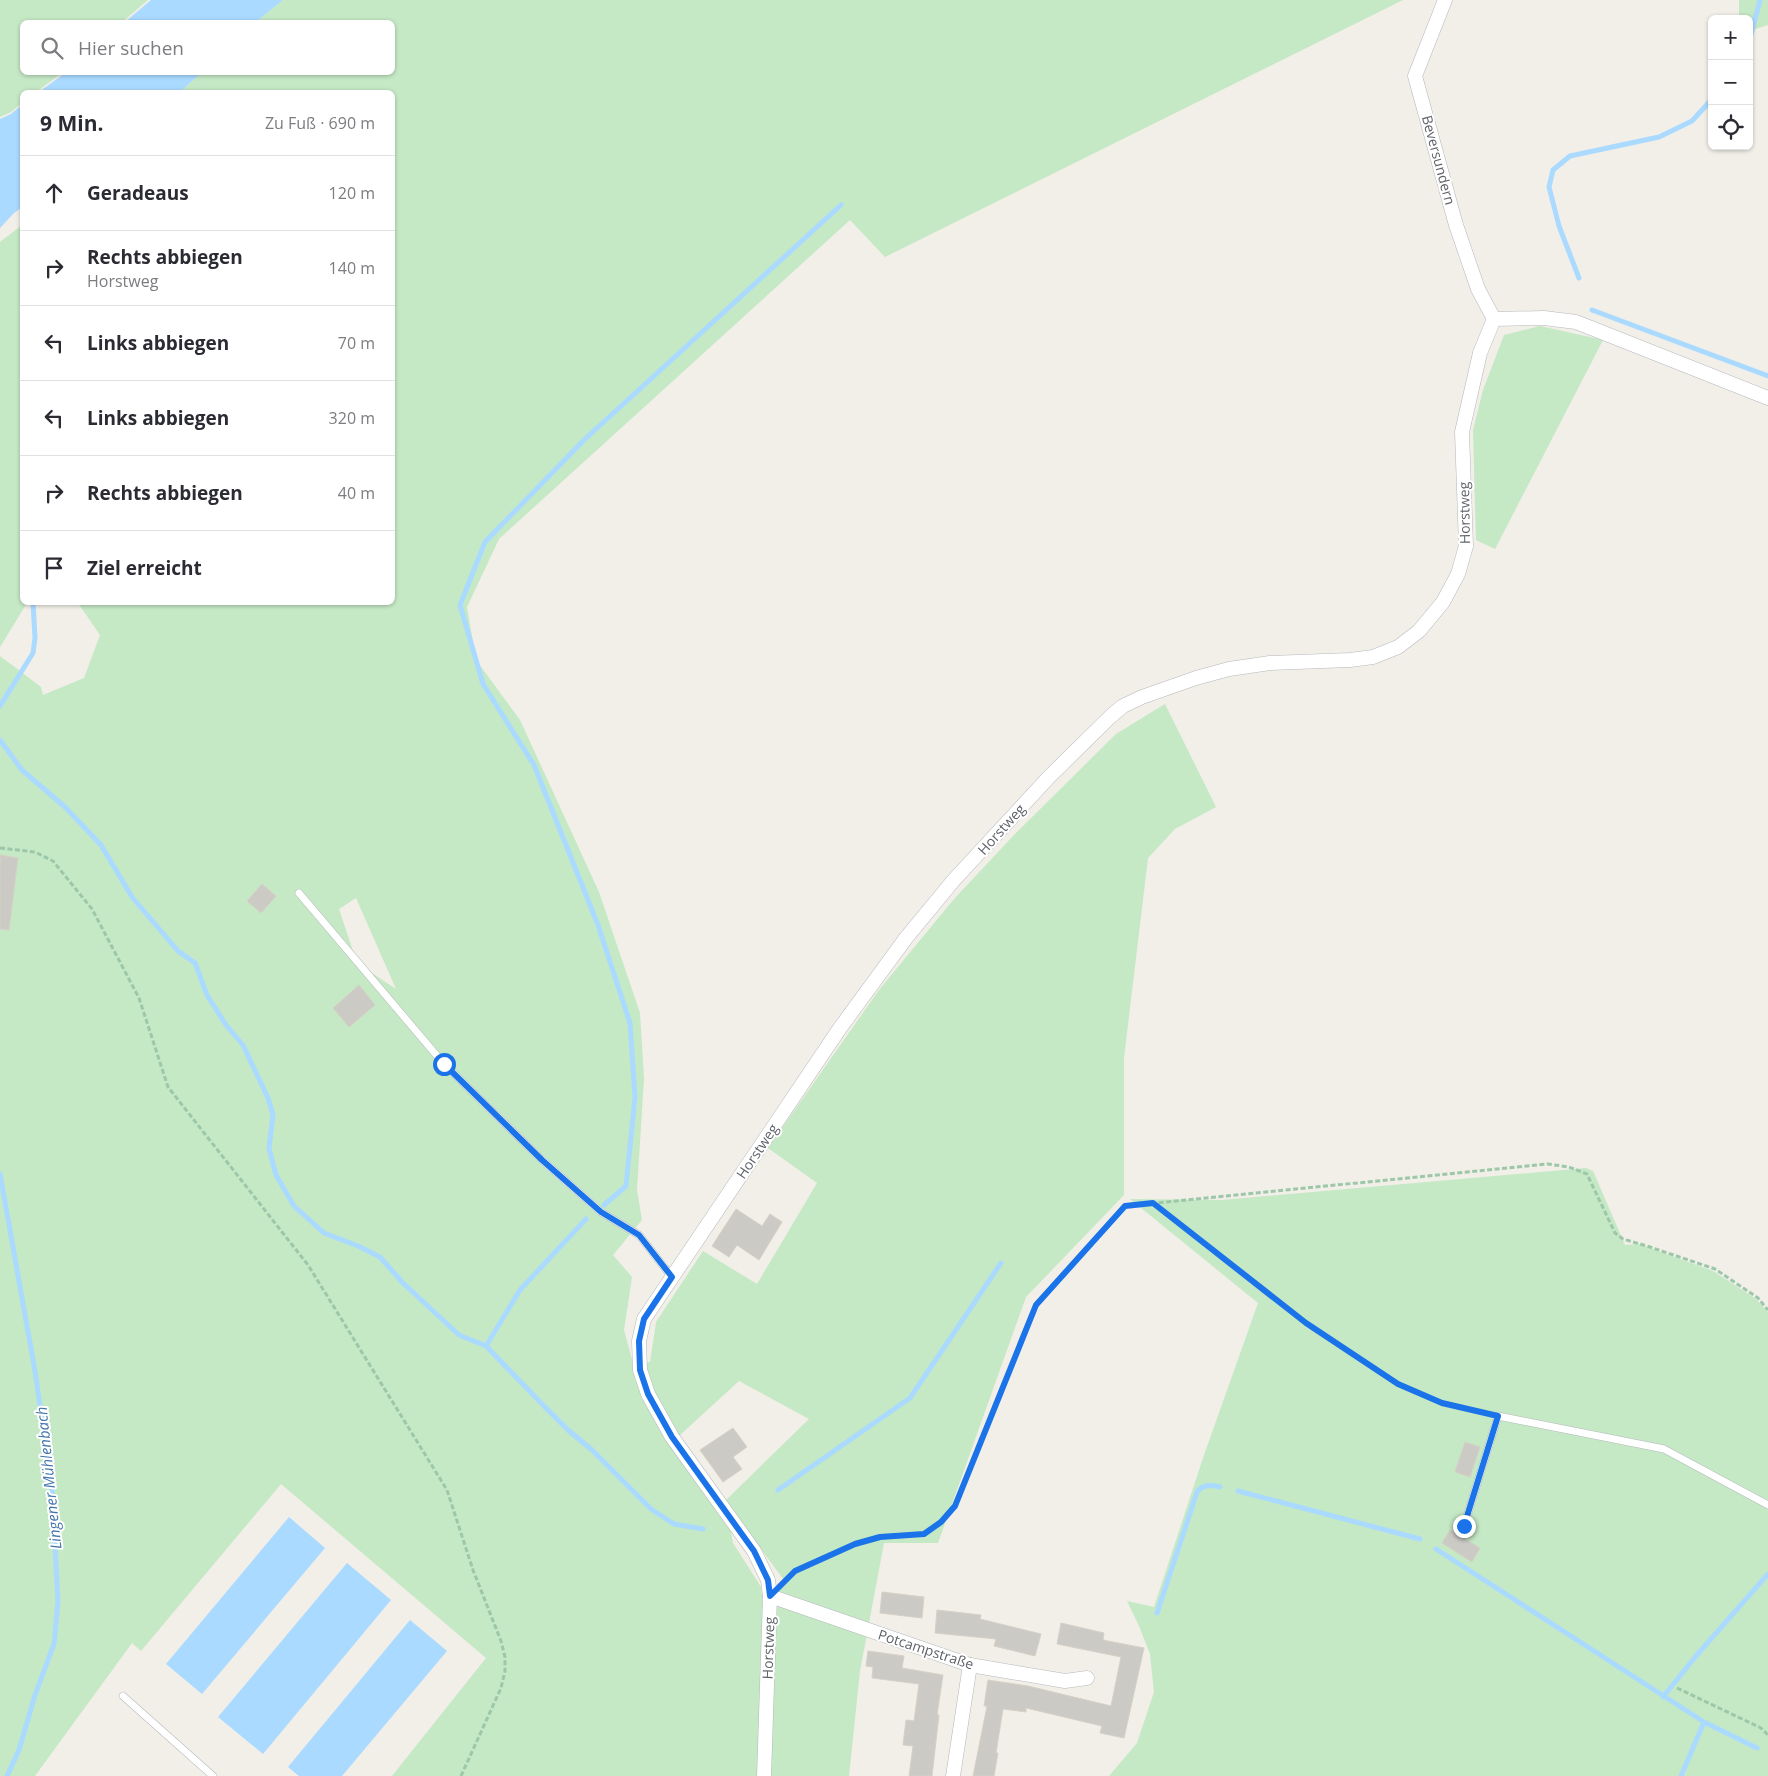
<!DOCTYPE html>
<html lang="de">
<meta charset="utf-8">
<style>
body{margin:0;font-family:"Open Sans",sans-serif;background:#f2f2f3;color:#2b2b33}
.controls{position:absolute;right:15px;top:15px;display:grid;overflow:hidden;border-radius:8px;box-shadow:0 1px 4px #0004}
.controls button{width:45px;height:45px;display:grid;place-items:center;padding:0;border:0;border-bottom:1px solid #e1e1e2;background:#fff;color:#2b2b33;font:25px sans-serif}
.stop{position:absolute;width:15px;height:15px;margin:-11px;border:4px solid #1a73e8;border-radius:50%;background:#fff}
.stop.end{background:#1a73e8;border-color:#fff;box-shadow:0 1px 5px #0008}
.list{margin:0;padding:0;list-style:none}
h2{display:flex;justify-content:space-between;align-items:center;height:65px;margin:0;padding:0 20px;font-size:21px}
h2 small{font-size:16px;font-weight:400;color:#7c7c81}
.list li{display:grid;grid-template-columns:32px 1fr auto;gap:15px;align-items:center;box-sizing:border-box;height:75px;padding:0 20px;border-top:1px solid #e1e1e2}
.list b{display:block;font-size:19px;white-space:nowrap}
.list p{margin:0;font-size:16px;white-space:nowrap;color:#7c7c81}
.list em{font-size:16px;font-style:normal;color:#7c7c81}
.icon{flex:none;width:28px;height:28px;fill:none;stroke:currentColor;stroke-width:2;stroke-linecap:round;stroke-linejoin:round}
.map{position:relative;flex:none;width:1768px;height:1776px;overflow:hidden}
.search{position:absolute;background:#fff;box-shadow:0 1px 4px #0004;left:20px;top:20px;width:375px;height:55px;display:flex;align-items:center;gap:12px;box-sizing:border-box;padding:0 18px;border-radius:8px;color:#7c7c81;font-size:19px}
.panel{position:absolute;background:#fff;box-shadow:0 1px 4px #0004;left:20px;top:90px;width:375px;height:515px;border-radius:8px}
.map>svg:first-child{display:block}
.green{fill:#c5e8c5;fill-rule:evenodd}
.water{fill:#aadaff}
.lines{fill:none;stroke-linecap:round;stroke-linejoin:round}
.stream{stroke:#aadaff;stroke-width:5}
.building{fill:#cccac5;stroke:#d6d1c6}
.lane-casing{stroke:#b5b8bc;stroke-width:8}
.street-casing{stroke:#b5b8bc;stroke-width:15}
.path{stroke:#9cc7a9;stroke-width:3;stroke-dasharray:5 2.5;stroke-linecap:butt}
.lane{stroke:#fff;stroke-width:7}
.street{stroke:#fff;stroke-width:14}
.route{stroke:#1a73e8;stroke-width:6}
.labels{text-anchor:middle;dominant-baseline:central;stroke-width:4;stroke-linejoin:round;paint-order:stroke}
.street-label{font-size:14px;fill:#5f6368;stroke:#fff}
.water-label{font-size:15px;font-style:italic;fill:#4174aa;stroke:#fff}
</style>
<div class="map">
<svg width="1768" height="1776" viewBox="0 0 1768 1776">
<rect width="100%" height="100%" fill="#f1efe8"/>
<g class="green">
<path d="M 0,0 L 148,0 L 122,22 L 22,22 L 22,72 L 62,73 L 36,92 L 22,92 L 22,103 L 11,112 L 0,117 Z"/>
<path d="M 283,0 L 1403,0 L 885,257 L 850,220 L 499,539 L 467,607 L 476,660 L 520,720 L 599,892 L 640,1013 L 644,1079 L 637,1190 L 642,1220 L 613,1255 L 632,1277 L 624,1330 L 633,1363 L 650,1362 L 656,1322 L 703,1251 L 757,1284 L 817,1183 L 768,1148 L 879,990 L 954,899 L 1014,835 L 1116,734 L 1165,704 L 1216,807 L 1175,829 L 1148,858 L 1124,1058 L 1124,1195 L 1026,1297 L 938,1543 L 884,1543 L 860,1671 L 849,1776 L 770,1776 L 774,1598 L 784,1580 L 726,1502 L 733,1543 L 761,1587 L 763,1605 L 759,1776 L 392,1776 L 486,1658 L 281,1484 L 141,1651 L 132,1643 L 35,1776 L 0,1776 L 0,656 L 41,687 L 43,695 L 84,678 L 100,635 L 78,603 L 392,602 L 392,92 L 180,92 L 201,73 L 392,72 L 392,22 L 256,22 ZM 356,898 L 396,989 L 357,963 L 339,909 ZM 739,1381 L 809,1419 L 726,1500 L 679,1436 Z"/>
<path d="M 1739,0 L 1768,0 L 1768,25 L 1749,31 L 1749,19 L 1739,19 Z"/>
<path d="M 22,225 L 22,602 L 27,603 L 0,647 L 0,242 Z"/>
<path d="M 1540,326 L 1603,340 L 1495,549 L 1476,540 L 1473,430 L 1483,390 L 1504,335 Z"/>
<path d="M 1586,1168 L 1593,1171 L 1625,1245 L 1639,1244 L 1713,1271 L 1756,1299 L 1768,1312 L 1768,1776 L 1109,1776 L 1137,1743 L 1154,1692 L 1150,1654 L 1139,1626 L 1127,1601 L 1154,1607 L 1204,1455 L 1258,1303 L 1130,1199 L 1222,1200 Z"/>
</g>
<g class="water">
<path d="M 151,0 L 283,0 L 256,22 L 125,22 Z"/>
<path d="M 65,73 L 65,72 L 201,73 L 180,92 L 39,92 Z"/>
<path d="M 22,105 L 22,207 L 13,214 L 0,228 L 0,119 L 11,114 Z"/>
<path d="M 289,1517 L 325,1548 L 202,1694 L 166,1664 Z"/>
<path d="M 347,1563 L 391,1600 L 263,1754 L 218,1717 Z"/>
<path d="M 410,1620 L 447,1651 L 342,1776 L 299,1776 L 288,1767 Z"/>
</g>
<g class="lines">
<g class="stream">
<path d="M 1749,42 L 1760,0"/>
<path d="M 1579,278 L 1559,226 L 1549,187 L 1553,170 L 1570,156 L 1659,137 L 1692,121 L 1712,99"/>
<path d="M 1592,310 L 1768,376"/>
<path d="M 0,706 L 33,653 L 35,638 L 33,602"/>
<path d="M 0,740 L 22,770 L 65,807 L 101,845 L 132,897 L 178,951 L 195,963 L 207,995 L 226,1025 L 243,1045 L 268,1098 L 273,1115 L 269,1148 L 276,1175 L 294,1206 L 324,1233 L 358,1246 L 380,1257 L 402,1282 L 459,1335 L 486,1346 L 543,1405 L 568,1430 L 592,1450 L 651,1509 L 674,1524 L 703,1529"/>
<path d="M 0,1174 L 35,1371 L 52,1490 L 58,1601 L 54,1644 L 35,1695 L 19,1750 L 7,1776"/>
<path d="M 604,1205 L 626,1186 L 635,1097 L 630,1023 L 598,925 L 534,765 L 483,684 L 460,605 L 485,542 L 584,440 L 841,205"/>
<path d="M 486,1346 L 520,1290 L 586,1219"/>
<path d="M 778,1490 L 910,1398 L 1001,1263"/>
<path d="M 1238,1491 L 1420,1539"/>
<path d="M 1436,1549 L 1704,1722 L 1681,1776"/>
<path d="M 1157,1613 L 1197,1492 C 1203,1484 1211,1485 1220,1487"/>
<path d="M 1663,1697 L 1696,1656 L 1768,1574"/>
<path d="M 1704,1722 L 1757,1748"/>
</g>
</g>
<g class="building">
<path d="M 0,855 L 18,858 L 9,930 L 0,929 Z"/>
<path d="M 262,884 L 276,896 L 261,913 L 247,901 Z"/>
<path d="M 359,985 L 375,1005 L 349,1027 L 333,1008 Z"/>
<path d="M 736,1209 L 762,1226 L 770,1214 L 782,1222 L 759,1260 L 737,1245 L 729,1257 L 712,1246 Z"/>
<path d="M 733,1428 L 747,1447 L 733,1457 L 742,1469 L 723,1482 L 700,1450 Z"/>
<path d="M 1465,1442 L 1480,1447 L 1470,1477 L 1455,1472 Z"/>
<path d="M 1450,1530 L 1480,1548 L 1472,1562 L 1442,1543 Z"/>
<path d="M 882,1592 L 924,1597 L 922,1618 L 880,1613 Z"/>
<path d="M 937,1610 L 981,1615 L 980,1619 L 1041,1634 L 1035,1656 L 994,1646 L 996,1639 L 935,1633 Z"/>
<path d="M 1061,1623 L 1104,1633 L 1103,1640 L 1144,1648 L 1124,1738 L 1100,1733 L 1102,1726 L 1026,1708 L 1026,1712 L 1003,1709 L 996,1753 L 998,1753 L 994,1776 L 973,1776 L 987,1706 L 984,1706 L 988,1680 L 1028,1686 L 1111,1706 L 1121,1657 L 1057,1644 Z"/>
<path d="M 868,1651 L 904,1656 L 902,1668 L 943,1675 L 937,1715 L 939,1715 L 932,1776 L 909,1776 L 913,1746 L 903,1745 L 906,1720 L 914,1721 L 919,1684 L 872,1678 L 873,1667 L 866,1666 Z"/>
</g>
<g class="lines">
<defs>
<g id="lane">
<path d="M 299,893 L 444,1064 L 542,1160 L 601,1212 L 639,1235 L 672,1277"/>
<path d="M 1464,1526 L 1498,1416 L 1664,1449 L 1768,1505"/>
<path d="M 123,1696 L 213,1776"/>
</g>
<g id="street">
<path d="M 1445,0 L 1415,76 L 1456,225 L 1478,289 L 1494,319"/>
<path d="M 770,1596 L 970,1665 L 1065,1681 L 1087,1678"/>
<path d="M 764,1776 L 770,1596 L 768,1580 L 754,1551 L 672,1437 L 648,1394 L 640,1370 L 639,1341 L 644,1319 L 840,1028 L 906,938 L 953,881 L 1049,777 L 1111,716 L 1123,706 L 1142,697 L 1196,678 L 1229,669 L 1270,663 L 1350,660 L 1373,657 L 1398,647 L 1419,631 L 1443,602 L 1458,574 L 1466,546 L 1462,432 L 1480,353 L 1494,319 L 1544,318 L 1576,322 L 1768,398"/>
<path d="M 953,1776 L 970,1665"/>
</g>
</defs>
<use href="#lane" class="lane-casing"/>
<use href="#street" class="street-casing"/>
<g class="path">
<path d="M 0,848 L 35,852 L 53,861 L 92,909 L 139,998 L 168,1087 L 308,1265 L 447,1490 L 473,1570 L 501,1641 L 505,1657 L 505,1671 L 501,1688 L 461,1776"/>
<path d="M 1153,1203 L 1306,1323 L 1362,1361 L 1397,1384 L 1441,1403 L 1487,1413"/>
<path d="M 783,1582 L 795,1571 L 855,1544 L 880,1537 L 924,1533 L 941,1522 L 955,1506 L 978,1445 L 1036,1305 L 1125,1206 L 1548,1164 L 1569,1167 L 1587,1174 L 1615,1233 L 1623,1239 L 1647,1246 L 1715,1269 L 1758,1298 L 1768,1310"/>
<path d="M 1677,1688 L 1761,1728 L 1768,1735"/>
</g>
<use href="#lane" class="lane"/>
<use href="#street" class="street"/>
</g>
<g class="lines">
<path class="route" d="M 444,1064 L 542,1160 L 601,1212 L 639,1235 L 672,1277 L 644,1319 L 639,1341 L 640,1370 L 648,1394 L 672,1437 L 754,1551 L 768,1580 L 770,1596 L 795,1571 L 855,1544 L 880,1537 L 924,1534 L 941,1522 L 955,1506 L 1036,1305 L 1125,1206 L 1153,1203 L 1306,1323 L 1398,1384 L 1442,1403 L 1498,1416 L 1464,1526"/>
</g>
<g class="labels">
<g class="street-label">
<text transform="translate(1439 160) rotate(75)">Beversundern</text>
<text transform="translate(1464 513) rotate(-91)">Horstweg</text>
<text transform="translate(1001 829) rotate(-48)">Horstweg</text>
<text transform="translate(757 1151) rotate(-56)">Horstweg</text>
<text transform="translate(768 1648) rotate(-88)">Horstweg</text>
<text transform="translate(926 1649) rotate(18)">Potcampstraße</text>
</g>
<g class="water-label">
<text transform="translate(48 1478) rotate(-96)">Lingener Mühlenbach</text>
</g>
</g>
</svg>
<div class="controls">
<button>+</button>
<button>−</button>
<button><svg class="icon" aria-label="locate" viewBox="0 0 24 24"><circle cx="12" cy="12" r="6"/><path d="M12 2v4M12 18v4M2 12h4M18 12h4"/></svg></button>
</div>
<div class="stop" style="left:444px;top:1064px"></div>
<div class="stop end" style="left:1464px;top:1526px"></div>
<div class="search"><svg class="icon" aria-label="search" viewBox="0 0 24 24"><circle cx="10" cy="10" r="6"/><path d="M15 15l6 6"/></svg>Hier suchen</div>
<section class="panel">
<h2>9 Min.<small>Zu Fuß · 690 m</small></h2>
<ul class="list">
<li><svg class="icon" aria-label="ahead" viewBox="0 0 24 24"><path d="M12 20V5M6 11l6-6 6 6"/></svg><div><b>Geradeaus</b></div><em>120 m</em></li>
<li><svg class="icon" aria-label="right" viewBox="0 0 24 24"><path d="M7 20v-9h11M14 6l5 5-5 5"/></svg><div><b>Rechts abbiegen</b><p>Horstweg</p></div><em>140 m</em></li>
<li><svg class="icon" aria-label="left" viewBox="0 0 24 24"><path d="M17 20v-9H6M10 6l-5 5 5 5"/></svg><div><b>Links abbiegen</b></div><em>70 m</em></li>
<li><svg class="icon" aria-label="left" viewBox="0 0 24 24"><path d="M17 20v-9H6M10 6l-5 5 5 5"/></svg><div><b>Links abbiegen</b></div><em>320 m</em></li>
<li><svg class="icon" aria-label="right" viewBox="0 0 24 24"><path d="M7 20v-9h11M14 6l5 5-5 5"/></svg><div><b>Rechts abbiegen</b></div><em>40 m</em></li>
<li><svg class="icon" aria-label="arrive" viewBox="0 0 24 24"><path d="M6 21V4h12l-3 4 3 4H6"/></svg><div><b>Ziel erreicht</b></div></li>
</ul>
</section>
</div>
